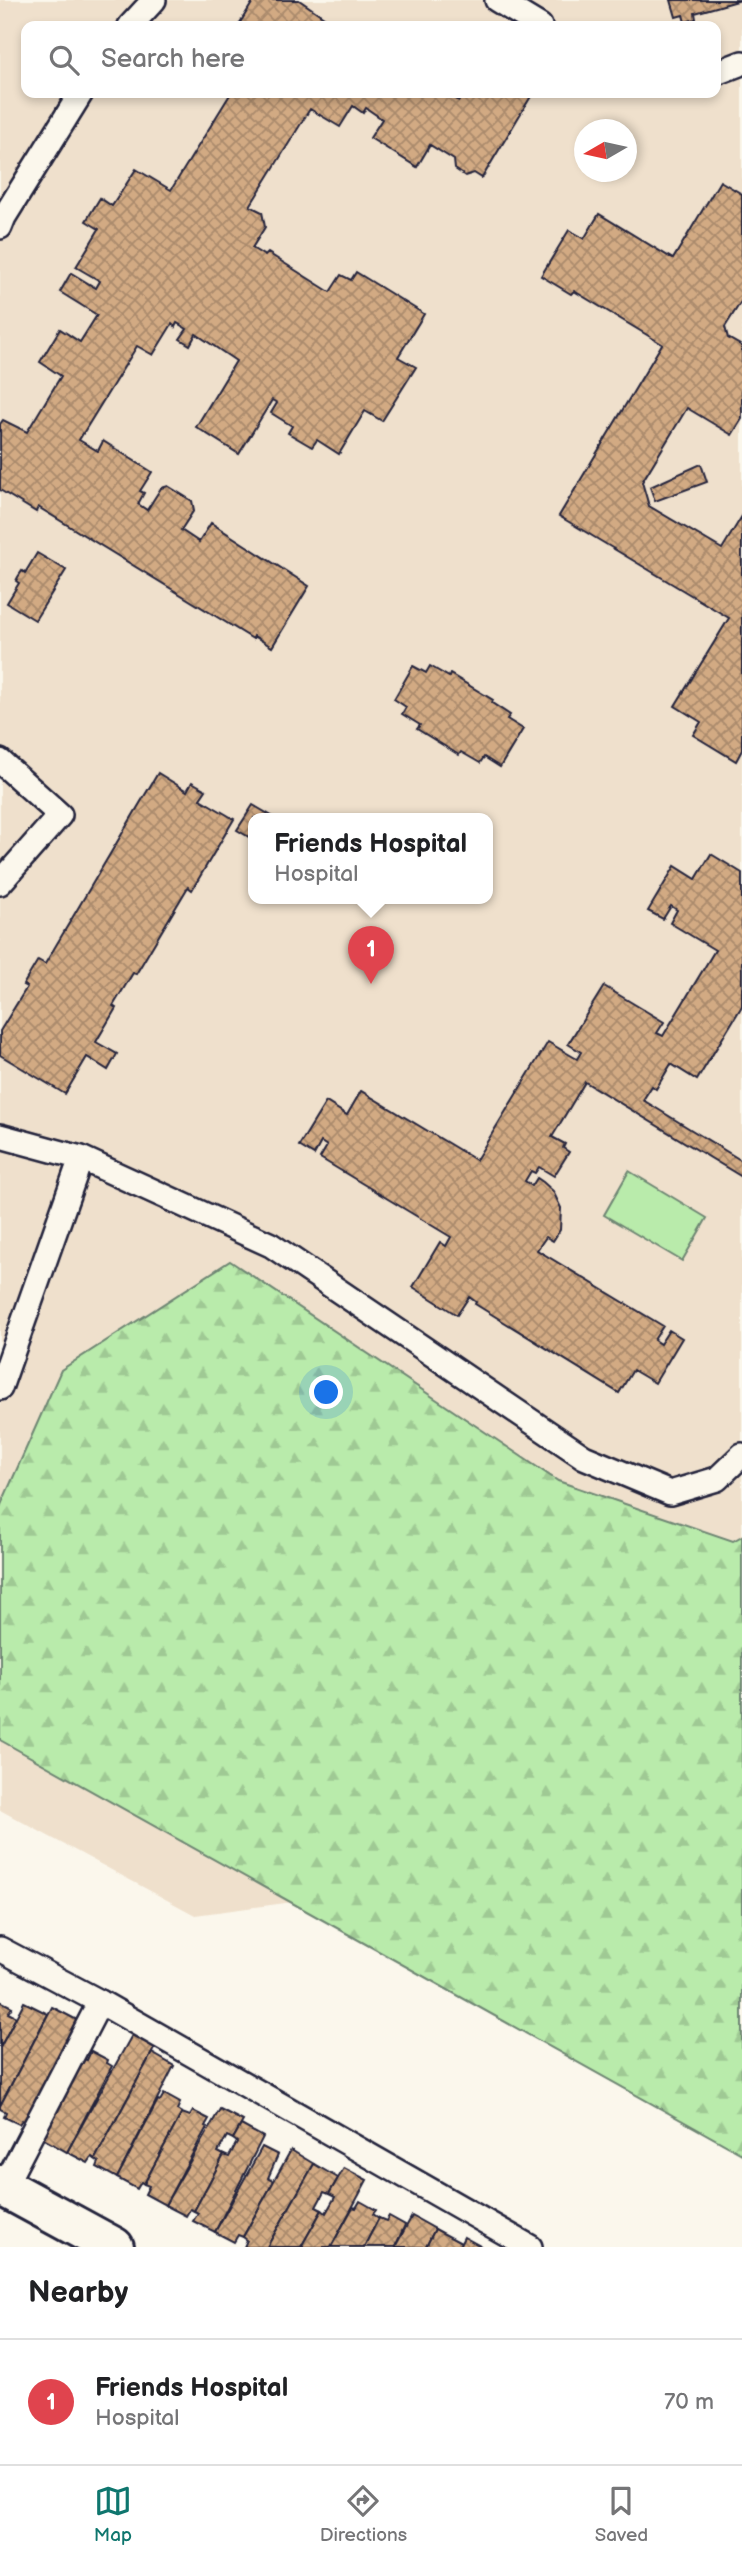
<!DOCTYPE html>
<style>
body{margin:0;font-family:"Balsamiq Sans",sans-serif;background:#f2f2f2;color:#202124}
.compass{position:absolute;left:574px;top:119px;width:63px;height:63px;border-radius:50%;background:#fff;box-shadow:0 4px 10px #0003;rotate:261deg}
.you{position:absolute;left:327px;top:1393px;width:24px;height:24px;margin:-18px;border:5px solid #fff;border-radius:50%;background:#1a73e8;box-shadow:0 0 0 10px #1a73e833}
.badge{display:grid;place-items:center;width:46px;height:46px;border-radius:50%;background:#0f766e;color:#fff;font-size:23px;font-weight:700}
.pin{position:absolute;translate:-50% -58px;filter:drop-shadow(0 2px 4px #0008)}
.pin::after{content:'';position:absolute;top:37px;width:24px;height:21px;background:inherit;clip-path:polygon(0 0,100% 0,50% 100%)}
.popup{position:absolute;left:248px;top:813px;width:245px;height:91px;box-sizing:border-box;display:grid;place-content:center;border-radius:14px;background:#fff;filter:drop-shadow(0 2px 5px #0005);font-size:23px;white-space:nowrap;color:#757577}
.popup b{font-size:26px;color:#202124}
.popup::after{content:'';position:absolute;left:50%;top:100%;margin-left:-14px;border:14px solid transparent;border-top-color:#fff}
.list{margin:0;padding:0;list-style:none}
h2{display:flex;justify-content:space-between;align-items:center;height:91px;margin:0;padding:0 28px;font-size:30px}
h2 small{font-size:23px;font-weight:400;color:#757577}
.list li{display:grid;grid-template-columns:46px 1fr auto;gap:21px;align-items:center;box-sizing:border-box;height:126px;padding:0 28px;border-top:2px solid #e0e0e0}
.list b{display:block;font-size:26px;white-space:nowrap}
.list p{margin:0;font-size:23px;white-space:nowrap;color:#757577}
.list em{font-size:23px;font-style:normal;color:#757577}
.icon{flex:none;width:38px;height:38px;fill:none;stroke:currentColor;stroke-width:2;stroke-linecap:round;stroke-linejoin:round}
.map{position:relative;flex:none;width:742px;height:2247px;overflow:hidden}
.search{position:absolute;background:#fff;box-shadow:0 4px 10px #0003;left:21px;right:21px;top:21px;height:77px;display:flex;align-items:center;gap:18px;box-sizing:border-box;padding:0 24px;border-radius:14px;color:#757577;font-size:26px}
.sheet{height:217px;background:#fff}
nav{display:flex;justify-content:space-around;align-items:center;box-sizing:border-box;height:98px;border-top:2px solid #e0e0e0;background:#fff;font-size:19px;color:#757577}
nav a{display:grid;justify-items:center;gap:4px}
nav .on{color:#0f766e}
.map>svg:first-child{display:block}
.built{fill:#efe0cc;fill-rule:evenodd}
.forest{fill:url(#forest-firs);stroke:#6e8673;stroke-width:2}
.green{fill:#b9ebab;stroke:#6e8673;stroke-width:2}
.building{fill:url(#building-cross-hatch);stroke:#22223b;stroke-width:2}
.lines{fill:none;stroke-linecap:round;stroke-linejoin:round}
.service-casing{stroke:#22223b;stroke-width:28}
.minor-casing{stroke:#22223b;stroke-width:44}
.service{stroke:#fbf7ec;stroke-width:23}
.minor{stroke:#fbf7ec;stroke-width:38}
</style>
<div class="map">
<svg width="742" height="2247" viewBox="0 0 742 2247">
<defs>
<pattern id="forest-firs" width="22" height="20" patternUnits="userSpaceOnUse" patternTransform="scale(1.75)"><rect width="22" height="20" fill="#b9ebab"/><path d="M5 1l3.5 6h-7zM16 11l3.5 6h-7z" fill="#9fc994"/></pattern>
<pattern id="building-cross-hatch" width="8" height="8" patternUnits="userSpaceOnUse" patternTransform="scale(1.75)"><rect width="8" height="8" fill="#d2aa83"/><path d="M0 0l8 8M0 8l8-8" fill="none" stroke="#aa8a6c"/></pattern>
</defs>
<rect width="100%" height="100%" fill="#fbf7ec"/>
<filter id="ink" filterUnits="userSpaceOnUse"><feTurbulence type="fractalNoise" baseFrequency=".0143" numOctaves="2"/><feDisplacementMap in="SourceGraphic" scale="14" xChannelSelector="R" yChannelSelector="G"/><feConvolveMatrix kernelMatrix="1 2 1 2 8 2 1 2 1" color-interpolation-filters="sRGB"/></filter>
<g filter="url(#ink)">
<path class="built" d="M 0,0 L 742,0 L 742,1797 L 518,1872 L 195,1915 L 0,1810 ZM 26,26 L 716,26 L 716,93 L 26,93 ZM 584,130 L 626,130 L 626,172 L 584,172 ZM 254,818 L 488,818 L 488,898 L 254,898 Z"/>
<path class="forest" d="M 230,1261 L 558,1481 L 733,1541 L 742,1536 L 742,2154 L 0,1740 L 0,1507 L 61,1370 Z"/>
<path class="green" d="M 629,1171 L 707,1218 L 682,1261 L 604,1215 Z"/>
<g class="building">
<path d="M 254,0 L 299,0 L 337,26 L 238,26 Z"/>
<path d="M 671,0 L 741,0 L 695,13 L 696,19 L 685,22 L 683,15 L 676,17 Z"/>
<path d="M 231,93 L 446,93 L 459,101 L 464,93 L 533,93 L 482,178 L 474,173 L 465,176 L 455,169 L 454,160 L 430,145 L 417,167 L 370,138 L 382,119 L 366,108 L 363,113 L 353,106 L 340,127 L 310,109 L 250,206 L 262,212 L 265,227 L 252,248 L 265,256 L 268,253 L 330,292 L 341,275 L 351,280 L 356,272 L 424,314 L 398,357 L 416,367 L 382,421 L 365,411 L 339,454 L 317,440 L 312,447 L 288,433 L 292,426 L 271,413 L 277,403 L 272,400 L 239,454 L 196,427 L 236,361 L 196,334 L 190,345 L 180,339 L 187,329 L 177,323 L 175,327 L 172,324 L 153,355 L 137,346 L 79,440 L 98,451 L 103,441 L 152,472 L 140,491 L 144,493 L 138,504 L 147,510 L 161,488 L 168,486 L 192,501 L 194,510 L 181,530 L 199,542 L 211,523 L 309,586 L 272,647 L 254,636 L 253,639 L 38,507 L 36,512 L 0,490 L 0,424 L 3,420 L 27,432 L 61,376 L 40,362 L 60,329 L 80,342 L 97,315 L 60,292 L 71,273 L 96,288 L 100,281 L 76,267 L 99,229 L 86,221 L 100,198 L 112,206 L 136,169 L 171,190 Z"/>
<path d="M 720,181 L 742,194 L 742,300 L 725,327 L 728,338 L 742,346 L 742,419 L 732,435 L 687,408 L 642,482 L 649,506 L 722,549 L 742,516 L 742,750 L 736,761 L 693,735 L 701,722 L 675,706 L 729,618 L 559,516 L 662,344 L 574,291 L 571,294 L 541,276 L 569,230 L 584,239 L 599,214 L 673,259 Z"/>
<path d="M 701,464 L 707,482 L 655,501 L 650,487 Z"/>
<path d="M 37,553 L 66,570 L 35,620 L 7,603 L 19,583 L 16,581 L 18,577 L 22,571 L 25,573 Z"/>
<path d="M 413,666 L 426,673 L 430,666 L 449,677 L 450,674 L 493,700 L 492,703 L 510,715 L 507,719 L 523,729 L 500,767 L 484,757 L 480,763 L 461,752 L 459,755 L 417,729 L 420,725 L 402,714 L 406,707 L 394,699 Z"/>
<path d="M 158,773 L 187,791 L 192,782 L 206,790 L 200,799 L 234,819 L 192,890 L 188,887 L 136,974 L 133,973 L 113,1006 L 116,1008 L 96,1042 L 117,1054 L 108,1070 L 87,1057 L 65,1094 L 0,1055 L 0,1031 L 27,987 L 23,985 L 38,960 L 45,964 Z"/>
<path d="M 253,805 L 275,818 L 254,818 L 254,840 L 237,830 Z"/>
<path d="M 711,854 L 742,873 L 742,1006 L 697,1080 L 671,1064 L 656,1089 L 652,1086 L 643,1100 L 742,1161 L 742,1177 L 585,1082 L 552,1137 L 565,1144 L 563,1148 L 569,1152 L 554,1176 L 539,1167 L 535,1173 L 531,1171 L 525,1181 L 532,1186 L 537,1178 L 543,1182 L 553,1191 L 561,1208 L 560,1230 L 553,1241 L 546,1237 L 537,1250 L 663,1326 L 654,1340 L 660,1344 L 669,1330 L 682,1338 L 655,1383 L 633,1370 L 619,1393 L 475,1304 L 476,1302 L 469,1297 L 457,1315 L 413,1287 L 440,1242 L 446,1246 L 451,1237 L 320,1158 L 327,1146 L 321,1142 L 314,1155 L 299,1146 L 326,1102 L 347,1115 L 361,1091 L 476,1160 L 548,1042 L 577,1059 L 581,1052 L 568,1044 L 604,986 L 664,1022 L 657,1033 L 663,1036 L 715,950 L 670,923 L 677,910 L 671,906 L 663,919 L 648,911 L 675,866 L 696,879 Z"/>
<path d="M 0,2001 L 12,2007 L 8,2013 L 16,2017 L 0,2048 Z"/>
<path d="M 24,2002 L 48,2014 L 0,2106 L 0,2048 Z"/>
<path d="M 52,2007 L 77,2020 L 65,2043 L 67,2044 L 25,2122 L 22,2120 L 19,2124 L 4,2117 L 6,2112 L 0,2109 L 0,2106 Z"/>
<path d="M 132,2035 L 155,2047 L 95,2159 L 92,2157 L 88,2163 L 67,2152 Z"/>
<path d="M 91,2051 L 108,2060 L 107,2063 L 112,2066 L 67,2152 L 42,2138 L 66,2093 L 62,2091 L 70,2075 L 74,2077 L 84,2059 L 87,2060 Z"/>
<path d="M 152,2053 L 174,2066 L 117,2178 L 97,2167 L 99,2162 L 95,2159 Z"/>
<path d="M 164,2094 L 180,2103 L 177,2110 L 182,2113 L 144,2184 L 141,2182 L 137,2189 L 117,2178 L 158,2100 L 160,2101 Z"/>
<path d="M 220,2109 L 243,2121 L 233,2139 L 227,2136 L 218,2152 L 224,2155 L 194,2211 L 190,2209 L 186,2216 L 165,2205 Z"/>
<path d="M 193,2111 L 209,2119 L 205,2126 L 207,2127 L 165,2205 L 145,2194 L 149,2186 L 144,2184 L 182,2113 L 190,2116 Z"/>
<path d="M 241,2125 L 263,2137 L 215,2232 L 193,2221 L 198,2213 L 194,2211 L 224,2155 L 229,2157 L 237,2142 L 233,2139 Z"/>
<path d="M 262,2147 L 278,2155 L 268,2178 L 274,2181 L 243,2237 L 238,2235 L 234,2242 L 215,2232 Z"/>
<path d="M 291,2150 L 314,2164 L 267,2247 L 244,2247 L 247,2240 L 243,2237 Z"/>
<path d="M 314,2164 L 338,2178 L 329,2194 L 324,2192 L 316,2207 L 322,2210 L 301,2247 L 267,2247 Z"/>
<path d="M 344,2168 L 367,2180 L 331,2247 L 301,2247 L 322,2210 L 326,2213 L 335,2197 L 329,2194 Z"/>
<path d="M 360,2201 L 376,2210 L 373,2214 L 379,2218 L 364,2247 L 331,2247 L 353,2207 L 356,2208 Z"/>
<path d="M 389,2216 L 405,2225 L 395,2247 L 364,2247 L 379,2218 L 386,2221 Z"/>
<path d="M 412,2216 L 435,2229 L 426,2247 L 395,2247 Z"/>
<path d="M 435,2229 L 461,2243 L 459,2247 L 426,2247 Z"/>
<path d="M 464,2237 L 482,2247 L 459,2247 Z"/>
</g>
<g class="lines">
<defs>
<g id="service">
<path d="M 497,0 L 540,26"/>
<path d="M 130,26 L 154,0"/>
<path d="M 716,73 L 742,63"/>
<path d="M 0,227 L 4,217 L 81,93"/>
<path d="M 0,761 L 60,815 L 0,883"/>
<path d="M 0,1136 L 81,1158 L 0,1388"/>
<path d="M 81,1158 L 271,1245 L 584,1457 L 670,1493 L 717,1479 L 742,1455"/>
<path d="M 0,1949 L 100,2002 L 530,2247"/>
<path d="M 4,2187 L 100,2002"/>
</g>
<path id="minor" d="M 0,2185 L 114,2247"/>
</defs>
<use href="#service" class="service-casing"/>
<use href="#minor" class="minor-casing"/>
<use href="#service" class="service"/>
<use href="#minor" class="minor"/>
</g>
</g>
</svg>
<svg class="compass" viewBox="-18 -18 36 36"><path d="M0-13l5 13h-10z" fill="#e53935"/><path d="M0 13l5-13h-10z" fill="#757577"/></svg>
<div class="you"></div>
<div class="pin badge" style="left:371px;top:984px;background:#e0444e">1</div>
<div class="popup"><b>Friends Hospital</b>Hospital</div>
<div class="search"><svg class="icon" aria-label="search" viewBox="0 0 24 24"><circle cx="10" cy="10" r="6"/><path d="M15 15l6 6"/></svg>Search here</div>
</div>
<section class="sheet">
<h2>Nearby<small></small></h2>
<ul class="list">
<li><span class="badge" style="background:#e0444e">1</span><div><b>Friends Hospital</b><p>Hospital</p></div><em>70 m</em></li>
</ul>
</section>
<nav>
<a class="on"><svg class="icon" aria-label="map" viewBox="0 0 24 24"><path d="M3 6l6-2 6 2 6-2v14l-6 2-6-2-6 2zM9 4v14M15 6v14"/></svg>Map</a>
<a><svg class="icon" aria-label="directions" viewBox="0 0 24 24"><path d="M12 3l9 9-9 9-9-9zM9 14v-3h6M13 9l2 2-2 2"/></svg>Directions</a>
<a><svg class="icon" aria-label="saved" viewBox="0 0 24 24"><path d="M7 4h10v16l-5-4-5 4z"/></svg>Saved</a>
</nav>
